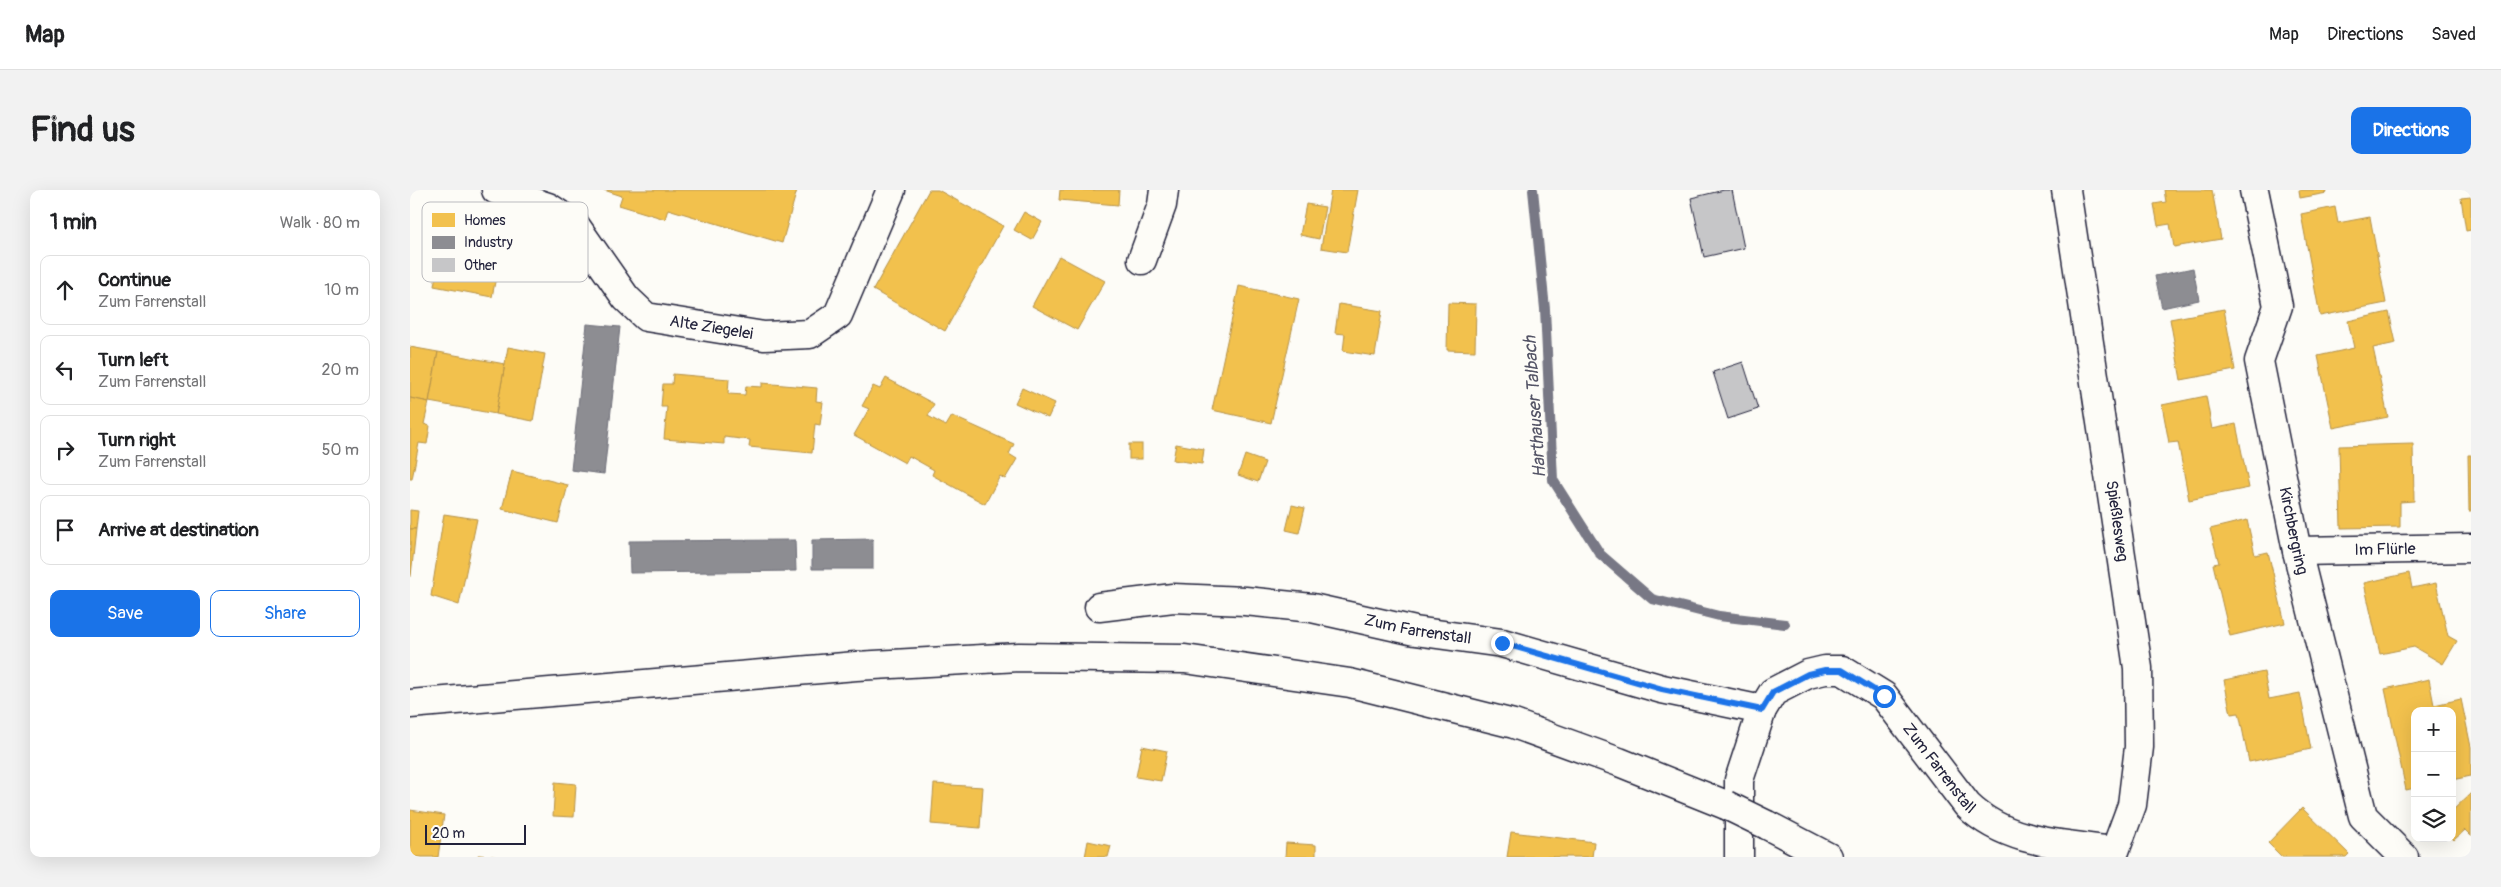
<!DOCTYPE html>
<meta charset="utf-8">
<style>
body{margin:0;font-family:Pangolin,sans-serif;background:#f2f2f2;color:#202124}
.controls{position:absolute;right:15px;bottom:15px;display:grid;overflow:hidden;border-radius:10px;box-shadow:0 5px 20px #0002}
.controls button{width:45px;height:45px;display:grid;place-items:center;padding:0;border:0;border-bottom:1px solid #e0e0e0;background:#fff;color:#202124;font:25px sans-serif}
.scale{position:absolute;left:15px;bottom:12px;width:101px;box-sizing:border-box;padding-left:5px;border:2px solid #22223b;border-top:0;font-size:14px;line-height:18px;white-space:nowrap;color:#22223b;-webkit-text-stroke:4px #fdfcf7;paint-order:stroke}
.stop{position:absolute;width:15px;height:15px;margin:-11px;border:4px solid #1a73e8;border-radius:50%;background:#fff}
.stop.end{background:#1a73e8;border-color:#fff;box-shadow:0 1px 5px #0008}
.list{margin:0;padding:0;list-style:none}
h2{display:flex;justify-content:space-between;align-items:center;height:65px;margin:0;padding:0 20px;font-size:21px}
h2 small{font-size:16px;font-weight:400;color:#757577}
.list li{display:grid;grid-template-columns:32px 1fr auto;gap:15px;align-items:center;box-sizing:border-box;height:70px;margin:0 10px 10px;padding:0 10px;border:1px solid #e0e0e0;border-radius:10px}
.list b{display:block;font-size:19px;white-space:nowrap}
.list p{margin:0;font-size:16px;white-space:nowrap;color:#757577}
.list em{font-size:16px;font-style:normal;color:#757577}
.actions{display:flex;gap:10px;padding:15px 20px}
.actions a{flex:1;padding:11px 0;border:1px solid #1a73e8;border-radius:10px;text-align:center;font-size:18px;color:#1a73e8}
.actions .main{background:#1a73e8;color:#fff}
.icon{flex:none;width:28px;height:28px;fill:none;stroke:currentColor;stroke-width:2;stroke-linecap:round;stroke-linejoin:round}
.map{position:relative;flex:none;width:2061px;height:667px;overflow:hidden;border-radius:10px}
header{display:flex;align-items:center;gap:30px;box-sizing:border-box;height:70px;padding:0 25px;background:#fff;border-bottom:1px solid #e0e0e0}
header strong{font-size:24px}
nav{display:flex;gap:28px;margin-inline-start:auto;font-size:18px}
.intro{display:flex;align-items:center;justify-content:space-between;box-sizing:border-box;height:120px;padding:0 30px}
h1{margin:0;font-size:35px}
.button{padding:12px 22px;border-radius:10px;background:#1a73e8;color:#fff;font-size:18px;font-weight:700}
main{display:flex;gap:30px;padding:0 30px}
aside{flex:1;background:#fff;border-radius:10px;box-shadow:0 5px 20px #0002}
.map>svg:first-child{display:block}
.homes{fill:#f2c14e;stroke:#b49148}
.industry{fill:#8d8d92;stroke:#6d6d78}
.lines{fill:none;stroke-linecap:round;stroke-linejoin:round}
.stream{stroke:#787885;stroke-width:10}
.building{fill:#c6c6c8;stroke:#22223b}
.minor-casing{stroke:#22223b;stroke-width:31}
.major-casing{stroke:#22223b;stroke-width:31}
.minor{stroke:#fdfcf7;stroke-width:28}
.major{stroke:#fdfcf7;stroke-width:28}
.major-bridge-casing{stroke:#22223b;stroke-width:31;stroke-linecap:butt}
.major-bridge{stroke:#fdfcf7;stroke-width:28}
.route{stroke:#1a73e8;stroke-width:6}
.labels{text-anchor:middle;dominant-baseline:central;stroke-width:5;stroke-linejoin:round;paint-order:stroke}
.street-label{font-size:16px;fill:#22223b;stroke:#fdfcf7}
.water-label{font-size:18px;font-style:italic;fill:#545466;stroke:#fdfcf7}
.key{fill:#fdfcf7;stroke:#bbbbbf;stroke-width:1}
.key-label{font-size:14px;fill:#22223b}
</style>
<header>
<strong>Map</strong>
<nav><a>Map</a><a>Directions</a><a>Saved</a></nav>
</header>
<div class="intro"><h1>Find us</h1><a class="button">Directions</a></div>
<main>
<aside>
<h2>1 min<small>Walk · 80 m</small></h2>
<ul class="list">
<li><svg class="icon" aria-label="ahead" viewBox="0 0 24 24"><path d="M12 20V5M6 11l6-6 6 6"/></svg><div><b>Continue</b><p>Zum Farrenstall</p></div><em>10 m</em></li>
<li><svg class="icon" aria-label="left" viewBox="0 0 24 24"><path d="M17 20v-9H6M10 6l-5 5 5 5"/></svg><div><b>Turn left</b><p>Zum Farrenstall</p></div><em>20 m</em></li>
<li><svg class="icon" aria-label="right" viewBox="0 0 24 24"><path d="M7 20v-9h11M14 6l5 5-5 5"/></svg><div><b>Turn right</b><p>Zum Farrenstall</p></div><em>50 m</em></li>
<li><svg class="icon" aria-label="arrive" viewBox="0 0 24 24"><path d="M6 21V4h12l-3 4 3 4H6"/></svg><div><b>Arrive at destination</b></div></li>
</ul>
<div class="actions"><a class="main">Save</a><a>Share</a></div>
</aside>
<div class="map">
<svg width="2061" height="667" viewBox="0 0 2061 667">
<rect width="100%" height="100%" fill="#fdfcf7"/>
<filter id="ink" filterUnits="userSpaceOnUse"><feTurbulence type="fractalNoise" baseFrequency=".02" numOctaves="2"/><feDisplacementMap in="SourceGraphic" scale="10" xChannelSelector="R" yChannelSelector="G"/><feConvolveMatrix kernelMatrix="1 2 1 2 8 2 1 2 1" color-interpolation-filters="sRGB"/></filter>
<g filter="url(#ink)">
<g class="homes">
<path d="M 194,0 L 387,0 L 372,53 L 258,19 L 255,29 L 209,15 L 212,6 Z"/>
<path d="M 519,0 L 528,0 L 593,36 L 535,141 L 463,100 Z"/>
<path d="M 650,0 L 709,0 L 708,15 L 649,10 Z"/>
<path d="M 921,0 L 948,0 L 937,62 L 911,58 Z"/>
<path d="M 1754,0 L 1802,0 L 1811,49 L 1764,57 L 1760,34 L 1748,36 L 1744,14 L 1756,12 Z"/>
<path d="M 1889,0 L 1916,0 L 1917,3 L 1890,8 Z"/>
<path d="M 2061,7 L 2061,40 L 2056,41 L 2051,8 Z"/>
<path d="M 896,14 L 915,17 L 909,49 L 890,45 Z"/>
<path d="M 1925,17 L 1928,33 L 1960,27 L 1976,113 L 1910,126 L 1891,24 Z"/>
<path d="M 614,22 L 632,32 L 622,50 L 604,40 Z"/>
<path d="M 31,56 L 79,65 L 75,86 L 86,87 L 82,107 L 24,96 Z"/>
<path d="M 649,66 L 695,91 L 667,140 L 622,116 Z"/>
<path d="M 829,96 L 889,109 L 861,233 L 802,220 Z"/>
<path d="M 1038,113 L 1066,114 L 1065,161 L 1037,160 Z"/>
<path d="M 929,114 L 972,121 L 965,166 L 933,161 L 935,144 L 925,143 Z"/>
<path d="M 1814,119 L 1825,180 L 1771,190 L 1760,129 Z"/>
<path d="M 1979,122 L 1986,153 L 1963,158 L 1978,227 L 1923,238 L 1908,166 L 1944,158 L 1938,131 Z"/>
<path d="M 0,157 L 28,162 L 19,212 L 0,208 Z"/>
<path d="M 98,157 L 135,164 L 123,231 L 86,224 Z"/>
<path d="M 28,162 L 95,174 L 86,224 L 19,212 Z"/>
<path d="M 263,184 L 319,189 L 318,204 L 335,205 L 336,196 L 352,197 L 352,193 L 407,198 L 406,211 L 413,212 L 410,235 L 405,234 L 402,263 L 339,257 L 340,250 L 314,247 L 314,254 L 254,249 L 257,217 L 251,217 L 253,194 L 262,194 Z"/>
<path d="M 476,188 L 524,214 L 518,226 L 536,236 L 542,226 L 604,254 L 599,264 L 607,269 L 595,289 L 590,286 L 575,314 L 522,285 L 524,280 L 499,266 L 495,273 L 444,245 L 459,219 L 452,216 L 463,196 L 470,199 Z"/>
<path d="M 612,198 L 645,213 L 638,228 L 605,213 Z"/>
<path d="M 1796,206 L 1802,239 L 1826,234 L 1839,298 L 1779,310 L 1768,252 L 1759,253 L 1752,215 Z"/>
<path d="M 0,208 L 19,212 L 14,234 L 20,236 L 17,254 L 9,253 L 2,289 L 0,289 Z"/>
<rect x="719" y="254" width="13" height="15"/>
<path d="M 766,254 L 794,259 L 792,274 L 763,270 Z"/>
<path d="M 2003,254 L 2004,311 L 1990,312 L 1990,337 L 1931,338 L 1929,256 Z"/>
<path d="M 835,265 L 855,272 L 848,292 L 828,285 Z"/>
<path d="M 2058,265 L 2061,265 L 2061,321 L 2059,321 Z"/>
<path d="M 102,281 L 158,295 L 148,333 L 92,319 Z"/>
<path d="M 882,315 L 895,318 L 889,343 L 876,340 Z"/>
<path d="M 0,320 L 8,321 L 6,339 L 0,339 Z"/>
<path d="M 34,324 L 67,329 L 49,415 L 21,406 Z"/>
<path d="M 1837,330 L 1845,365 L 1858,362 L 1875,433 L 1820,446 L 1803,374 L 1809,373 L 1800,339 Z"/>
<path d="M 0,339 L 6,339 L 1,386 L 0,386 Z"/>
<path d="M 1999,383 L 2002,398 L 2026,393 L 2038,446 L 2047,451 L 2033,474 L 2004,457 L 1970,464 L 1954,393 Z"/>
<path d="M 1854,482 L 1859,509 L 1890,503 L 1901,559 L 1839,572 L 1829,523 L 1821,524 L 1814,490 Z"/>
<path d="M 2019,489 L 2024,515 L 2051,509 L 2061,557 L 2061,586 L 2042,590 L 2042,521 L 2005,521 L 2005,598 L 1996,600 L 1975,499 Z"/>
<path d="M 732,556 L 757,561 L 751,591 L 726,587 Z"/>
<path d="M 145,592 L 166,594 L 164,627 L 143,626 Z"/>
<path d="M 524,594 L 573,597 L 570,638 L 521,634 Z"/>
<path d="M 2061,603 L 2061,646 L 2055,640 L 2044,650 L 2042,648 L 2042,621 Z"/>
<path d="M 1892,618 L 1939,664 L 1936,667 L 1872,667 L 1858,653 Z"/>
<path d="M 0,620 L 34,625 L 28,667 L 0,667 Z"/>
<path d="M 1101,642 L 1184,652 L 1182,667 L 1097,667 Z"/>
<path d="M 678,651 L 701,656 L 698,667 L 675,667 Z"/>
<path d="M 876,653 L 906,655 L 906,667 L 875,667 Z"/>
<path d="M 68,665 L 92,667 L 68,667 Z"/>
</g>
<g class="industry">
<path d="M 1783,78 L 1789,110 L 1752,118 L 1745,86 Z"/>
<path d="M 177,134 L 210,137 L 194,284 L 161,280 Z"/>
<path d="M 463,349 L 463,379 L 402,379 L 402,350 Z"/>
<path d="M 385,350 L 386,381 L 220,383 L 219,351 Z"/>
</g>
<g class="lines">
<path class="stream" d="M 1123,0 L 1135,119 L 1143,290 L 1190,364 L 1242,409 L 1309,426 L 1375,434"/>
</g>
<g class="building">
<path d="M 1314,0 L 1322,0 L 1334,58 L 1294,67 L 1281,8 Z"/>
<path d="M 1333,172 L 1348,219 L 1318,229 L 1303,182 Z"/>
</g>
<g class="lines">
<defs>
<g id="minor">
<path id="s1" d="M 86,0 L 138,17 L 165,35 L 216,108 L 236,127 L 354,146 L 400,144 L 428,125 L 481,0"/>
<path id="s2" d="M 1844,0 L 1868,116 L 1849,171 L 1887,361 L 1953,626 L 1994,667"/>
<path d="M 732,70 L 752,15 L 754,0"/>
<path id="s3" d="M 1887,361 L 2061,358"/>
<path id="s4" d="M 689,417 L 763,408 L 835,411 L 902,418 L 1005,441 L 1092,453 L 1252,499 L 1352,520"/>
<path id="s5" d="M 1329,667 L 1329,590 L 1352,520 L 1363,502 L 1398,484 L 1415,480 L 1432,480 L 1474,506 L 1557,615 C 1597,654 1653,654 1705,661 L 1722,615 L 1729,557 L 1728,478 L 1656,0"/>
</g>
<g id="major">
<path d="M 0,514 L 446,476 L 609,467 L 775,469 L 940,493 L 1104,534 L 1209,572 L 1316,615"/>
<path d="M 1357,635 L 1418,667"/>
</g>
</defs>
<use href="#minor" class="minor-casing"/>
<use href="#major" class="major-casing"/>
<use href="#minor" class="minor"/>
<use href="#major" class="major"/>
<defs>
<path id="major-bridge" d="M 1316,615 L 1357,635"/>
</defs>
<use href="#major-bridge" class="major-bridge-casing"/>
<use href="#major-bridge" class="major-bridge"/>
</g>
</g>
<g class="lines" filter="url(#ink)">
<path class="route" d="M 1092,453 L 1252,499 L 1352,520 L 1363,502 L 1398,484 L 1415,480 L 1432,480 L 1474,506"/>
</g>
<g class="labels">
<g class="street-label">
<text stroke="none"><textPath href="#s1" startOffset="270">Alte Ziegelei</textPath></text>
<text transform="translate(1707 331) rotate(82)">Spießlesweg</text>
<text stroke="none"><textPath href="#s2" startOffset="350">Kirchbergring</textPath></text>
<text stroke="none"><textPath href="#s3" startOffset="88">Im Flürle</textPath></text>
<text stroke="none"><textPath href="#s4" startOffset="322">Zum Farrenstall</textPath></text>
<text stroke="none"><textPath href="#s5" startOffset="386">Zum Farrenstall</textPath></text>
</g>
<g class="water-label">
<text transform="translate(1125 217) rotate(-94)">Harthauser Talbach</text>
</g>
</g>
<rect x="12" y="12" width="166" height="80" rx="8" class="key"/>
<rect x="22" y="23" width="23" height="14" fill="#f2c14e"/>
<rect x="22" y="46" width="23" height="13" fill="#8d8d92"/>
<rect x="22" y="68" width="23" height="14" fill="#c6c6c8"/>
<g class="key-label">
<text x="54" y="35">Homes</text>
<text x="54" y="57">Industry</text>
<text x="54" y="80">Other</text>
</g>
</svg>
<div class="controls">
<button>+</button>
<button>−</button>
<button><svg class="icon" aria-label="layers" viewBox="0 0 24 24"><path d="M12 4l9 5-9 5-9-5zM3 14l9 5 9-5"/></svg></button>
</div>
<div class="scale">20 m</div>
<div class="stop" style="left:1474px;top:506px"></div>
<div class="stop end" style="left:1092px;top:453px"></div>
</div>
</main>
